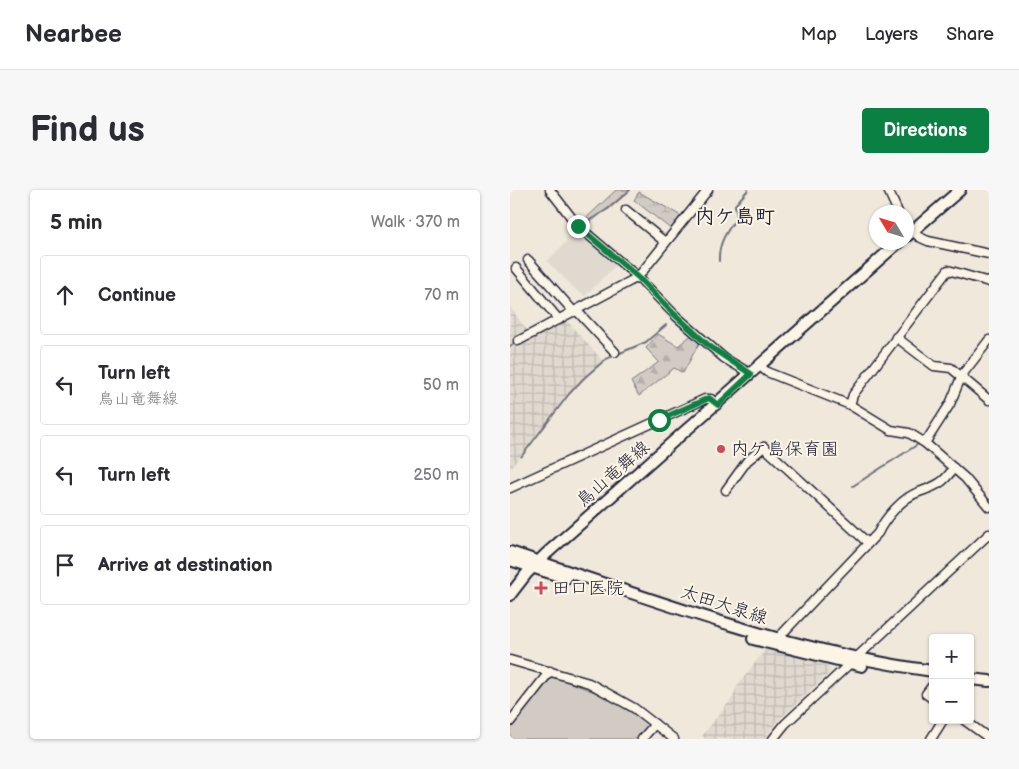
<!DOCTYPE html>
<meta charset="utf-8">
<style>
body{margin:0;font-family:"Balsamiq Sans","Klee One",sans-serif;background:#f7f7f7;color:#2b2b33}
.controls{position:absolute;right:15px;bottom:15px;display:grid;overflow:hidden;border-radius:5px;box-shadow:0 1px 4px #0004}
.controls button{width:45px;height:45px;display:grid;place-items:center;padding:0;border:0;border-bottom:1px solid #e1e1e2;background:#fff;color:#2b2b33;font:25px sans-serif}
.compass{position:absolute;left:359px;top:15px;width:45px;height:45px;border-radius:50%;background:#fff;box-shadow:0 1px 4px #0004;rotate:308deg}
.stop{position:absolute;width:15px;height:15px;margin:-11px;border:4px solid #0b8043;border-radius:50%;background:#fff}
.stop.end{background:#0b8043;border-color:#fff;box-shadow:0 1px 5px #0008}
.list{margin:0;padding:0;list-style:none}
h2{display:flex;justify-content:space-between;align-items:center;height:65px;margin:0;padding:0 20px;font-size:21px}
h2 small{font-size:16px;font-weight:400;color:#7c7c81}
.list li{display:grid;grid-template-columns:32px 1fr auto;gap:15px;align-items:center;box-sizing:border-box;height:80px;margin:0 10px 10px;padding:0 10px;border:1px solid #e1e1e2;border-radius:5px}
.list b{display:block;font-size:19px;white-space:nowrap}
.list p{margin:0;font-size:16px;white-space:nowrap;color:#7c7c81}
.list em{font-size:16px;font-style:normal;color:#7c7c81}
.icon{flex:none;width:28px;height:28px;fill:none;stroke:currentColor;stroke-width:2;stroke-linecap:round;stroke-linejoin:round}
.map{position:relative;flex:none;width:479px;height:549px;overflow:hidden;border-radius:5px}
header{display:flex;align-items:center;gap:30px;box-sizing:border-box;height:70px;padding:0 25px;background:#fff;border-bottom:1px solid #e1e1e2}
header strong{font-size:24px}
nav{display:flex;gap:28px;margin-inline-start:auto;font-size:18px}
.intro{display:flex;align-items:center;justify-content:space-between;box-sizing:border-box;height:120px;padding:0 30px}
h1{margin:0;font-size:35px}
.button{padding:12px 22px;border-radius:5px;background:#0b8043;color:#fff;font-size:18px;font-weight:700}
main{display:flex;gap:30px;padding:0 30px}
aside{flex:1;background:#fff;border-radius:5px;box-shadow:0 1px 4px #0004}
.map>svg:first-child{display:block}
.built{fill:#e0d9cf}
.industrial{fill:url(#industrial-grid)}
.grass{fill:url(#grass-tufts);stroke:#7a767f}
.forest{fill:url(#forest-firs);stroke:#7a767f}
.wetland{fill:url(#wetland-marsh);stroke:#7a767f}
.park{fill:#d1cbc3;stroke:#7a767f}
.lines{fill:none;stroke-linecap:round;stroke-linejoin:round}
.stream{stroke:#716f79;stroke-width:2}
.minor-casing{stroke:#22223b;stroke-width:11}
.major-casing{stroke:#22223b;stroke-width:14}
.minor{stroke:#fcf5e5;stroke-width:8}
.major{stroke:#fcf5e5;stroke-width:10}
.route{stroke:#0b8043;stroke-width:6}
.poi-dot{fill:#d1495b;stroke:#fcf5e5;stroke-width:2}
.labels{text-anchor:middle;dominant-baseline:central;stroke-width:4;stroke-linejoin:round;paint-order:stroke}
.poi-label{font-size:18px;fill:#22223b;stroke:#fcf5e5;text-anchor:start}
.street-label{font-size:18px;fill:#22223b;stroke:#fcf5e5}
.quarter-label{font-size:20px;font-weight:bold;fill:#22223b;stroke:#fcf5e5}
</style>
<header>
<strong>Nearbee</strong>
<nav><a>Map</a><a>Layers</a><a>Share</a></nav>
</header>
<div class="intro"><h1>Find us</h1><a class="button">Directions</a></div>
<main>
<aside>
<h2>5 min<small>Walk · 370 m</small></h2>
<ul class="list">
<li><svg class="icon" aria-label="ahead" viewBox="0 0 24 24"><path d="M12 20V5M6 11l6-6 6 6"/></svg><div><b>Continue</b></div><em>70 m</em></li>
<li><svg class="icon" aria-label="left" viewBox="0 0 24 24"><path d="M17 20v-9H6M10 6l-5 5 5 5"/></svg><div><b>Turn left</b><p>鳥山竜舞線</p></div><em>50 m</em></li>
<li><svg class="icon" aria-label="left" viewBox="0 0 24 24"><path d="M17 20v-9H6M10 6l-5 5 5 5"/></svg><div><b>Turn left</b></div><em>250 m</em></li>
<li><svg class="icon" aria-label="arrive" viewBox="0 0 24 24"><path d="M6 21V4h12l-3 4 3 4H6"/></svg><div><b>Arrive at destination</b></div></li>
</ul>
</aside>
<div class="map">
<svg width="479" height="549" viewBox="0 0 479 549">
<defs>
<pattern id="industrial-grid" width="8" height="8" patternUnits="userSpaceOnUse" patternTransform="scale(1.25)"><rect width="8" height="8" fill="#e0d9cf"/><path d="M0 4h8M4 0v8" fill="none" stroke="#c0bab3"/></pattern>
<pattern id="grass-tufts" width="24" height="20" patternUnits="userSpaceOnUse" patternTransform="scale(1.25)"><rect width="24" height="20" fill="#d1cbc3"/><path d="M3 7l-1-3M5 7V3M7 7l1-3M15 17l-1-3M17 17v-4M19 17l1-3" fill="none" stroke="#b3aea8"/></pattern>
<pattern id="forest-firs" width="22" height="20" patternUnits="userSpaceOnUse" patternTransform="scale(1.25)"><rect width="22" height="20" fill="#d1cbc3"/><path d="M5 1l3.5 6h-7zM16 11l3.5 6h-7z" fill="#b3aea8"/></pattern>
<pattern id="wetland-marsh" width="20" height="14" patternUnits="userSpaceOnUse" patternTransform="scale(1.25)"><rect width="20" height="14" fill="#d1cbc3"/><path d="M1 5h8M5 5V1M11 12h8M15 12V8" fill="none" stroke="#b3aea8"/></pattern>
</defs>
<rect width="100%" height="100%" fill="#efe8db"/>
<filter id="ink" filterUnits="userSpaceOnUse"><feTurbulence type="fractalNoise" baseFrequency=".02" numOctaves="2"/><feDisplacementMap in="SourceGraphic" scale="10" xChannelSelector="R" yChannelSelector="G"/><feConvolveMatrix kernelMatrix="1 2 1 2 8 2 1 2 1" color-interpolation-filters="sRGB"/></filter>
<g filter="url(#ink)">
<path class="built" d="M 67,41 L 70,41 L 107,74 L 75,106 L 71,102 L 69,103 L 37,71 L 57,51 L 55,49 Z"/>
<g class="industrial">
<path d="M 0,117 L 19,143 L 4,151 L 6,155 L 56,130 L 93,171 L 56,206 L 0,279 Z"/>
<path d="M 256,459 L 319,476 L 320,482 L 269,530 L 254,549 L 196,549 L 192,546 L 223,507 L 227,496 Z"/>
</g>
<path class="grass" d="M 106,0 L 120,0 L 75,37 L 71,33 Z"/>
<path class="forest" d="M 184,143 L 191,150 L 173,183 L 164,178 L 129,206 L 121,192 L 149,172 L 136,158 L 148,144 L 168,156 Z"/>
<path class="wetland" d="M 129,2 L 173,27 L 162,40 L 124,10 Z"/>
<path class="park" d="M 43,486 L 100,508 L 137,533 L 138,537 L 128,549 L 0,549 L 0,539 Z"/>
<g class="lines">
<g class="stream">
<path d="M 73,34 L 98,19 L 120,0"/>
<path d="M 209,71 C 208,53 217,41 227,27 L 225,15 L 238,0"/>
<path d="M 0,156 L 5,153"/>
<path d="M 11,267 L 59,204 L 74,188 L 96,169 L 136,152 L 156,135"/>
<path d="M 343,296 L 410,253"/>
</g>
<defs>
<g id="minor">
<path d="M 40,0 L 68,36 L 128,87 L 166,126 L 214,168 L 241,184"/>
<path d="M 378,0 L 388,22"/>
<path d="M 116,20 L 155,52"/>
<path d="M 397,35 L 409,47 L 418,51 L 479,64"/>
<path d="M 18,70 L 64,122"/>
<path d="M 6,78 L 49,130"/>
<path d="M 67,121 L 105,162"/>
<path d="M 386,147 L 424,176 L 441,178 L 479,210"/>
<path d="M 8,151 L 128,87 L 198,0"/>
<path d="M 251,177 L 257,182 L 340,215 L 381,240 L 399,243 L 415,253 L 455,288 L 479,317"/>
<path d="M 340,215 L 343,205 L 438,80 L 479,92"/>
<path d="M 415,253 L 440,214 L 452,185 L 479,150"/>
<path d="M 0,298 L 195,209 L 201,209 L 207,215"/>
<path d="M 216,300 L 237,271 L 254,257 L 358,353"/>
<path d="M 269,452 L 271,445 L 368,343 C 375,328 393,307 409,302 C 417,299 424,297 431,292 C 436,289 440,283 444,278"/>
<path d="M 0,470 L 79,493 L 124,518 L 164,549"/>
<path d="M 423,495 L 416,504 L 423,509"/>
<path d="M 454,530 L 479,548"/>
<path d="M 0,532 L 40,481"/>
<path d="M 132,549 L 145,534"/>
<path d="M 263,549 L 275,534 L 479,344"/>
<path d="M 421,549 L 433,530"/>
</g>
<g id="major">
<path d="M 397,46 L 450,0"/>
<path d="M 0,362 C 139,408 277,461 423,481"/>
<path d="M 0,370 L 56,388"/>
<path d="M 0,405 L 17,383 L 36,364 L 389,52"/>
<path d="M 243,449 L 352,476"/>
<path d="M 460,489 L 479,491"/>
</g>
</defs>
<use href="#minor" class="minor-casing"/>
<use href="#major" class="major-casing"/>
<use href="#minor" class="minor"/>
<use href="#major" class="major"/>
</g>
</g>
<g class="lines" filter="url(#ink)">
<path class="route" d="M 68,36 L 128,87 L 164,124 L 199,156 L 241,184 L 208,215 L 199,208 L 149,230"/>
</g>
<g class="poi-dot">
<circle cx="211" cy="259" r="5"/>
<path d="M28.5 390.5h5v5h5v5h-5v5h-5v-5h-5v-5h5z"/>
</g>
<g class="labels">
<g class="poi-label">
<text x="221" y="259">内ケ島保育園</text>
<text x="42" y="398">田口医院</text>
</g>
<g class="street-label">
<text transform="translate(103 284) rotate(-41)">鳥山竜舞線</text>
<text transform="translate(214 415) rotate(18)">太田大泉線</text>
</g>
<g class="quarter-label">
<text x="225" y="27">内ケ島町</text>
</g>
</g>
</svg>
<div class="controls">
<button>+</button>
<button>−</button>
</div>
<svg class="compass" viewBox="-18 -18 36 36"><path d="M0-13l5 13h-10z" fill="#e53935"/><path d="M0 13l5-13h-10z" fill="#7c7c81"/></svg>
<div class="stop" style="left:149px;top:230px"></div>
<div class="stop end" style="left:68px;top:36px"></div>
</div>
</main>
